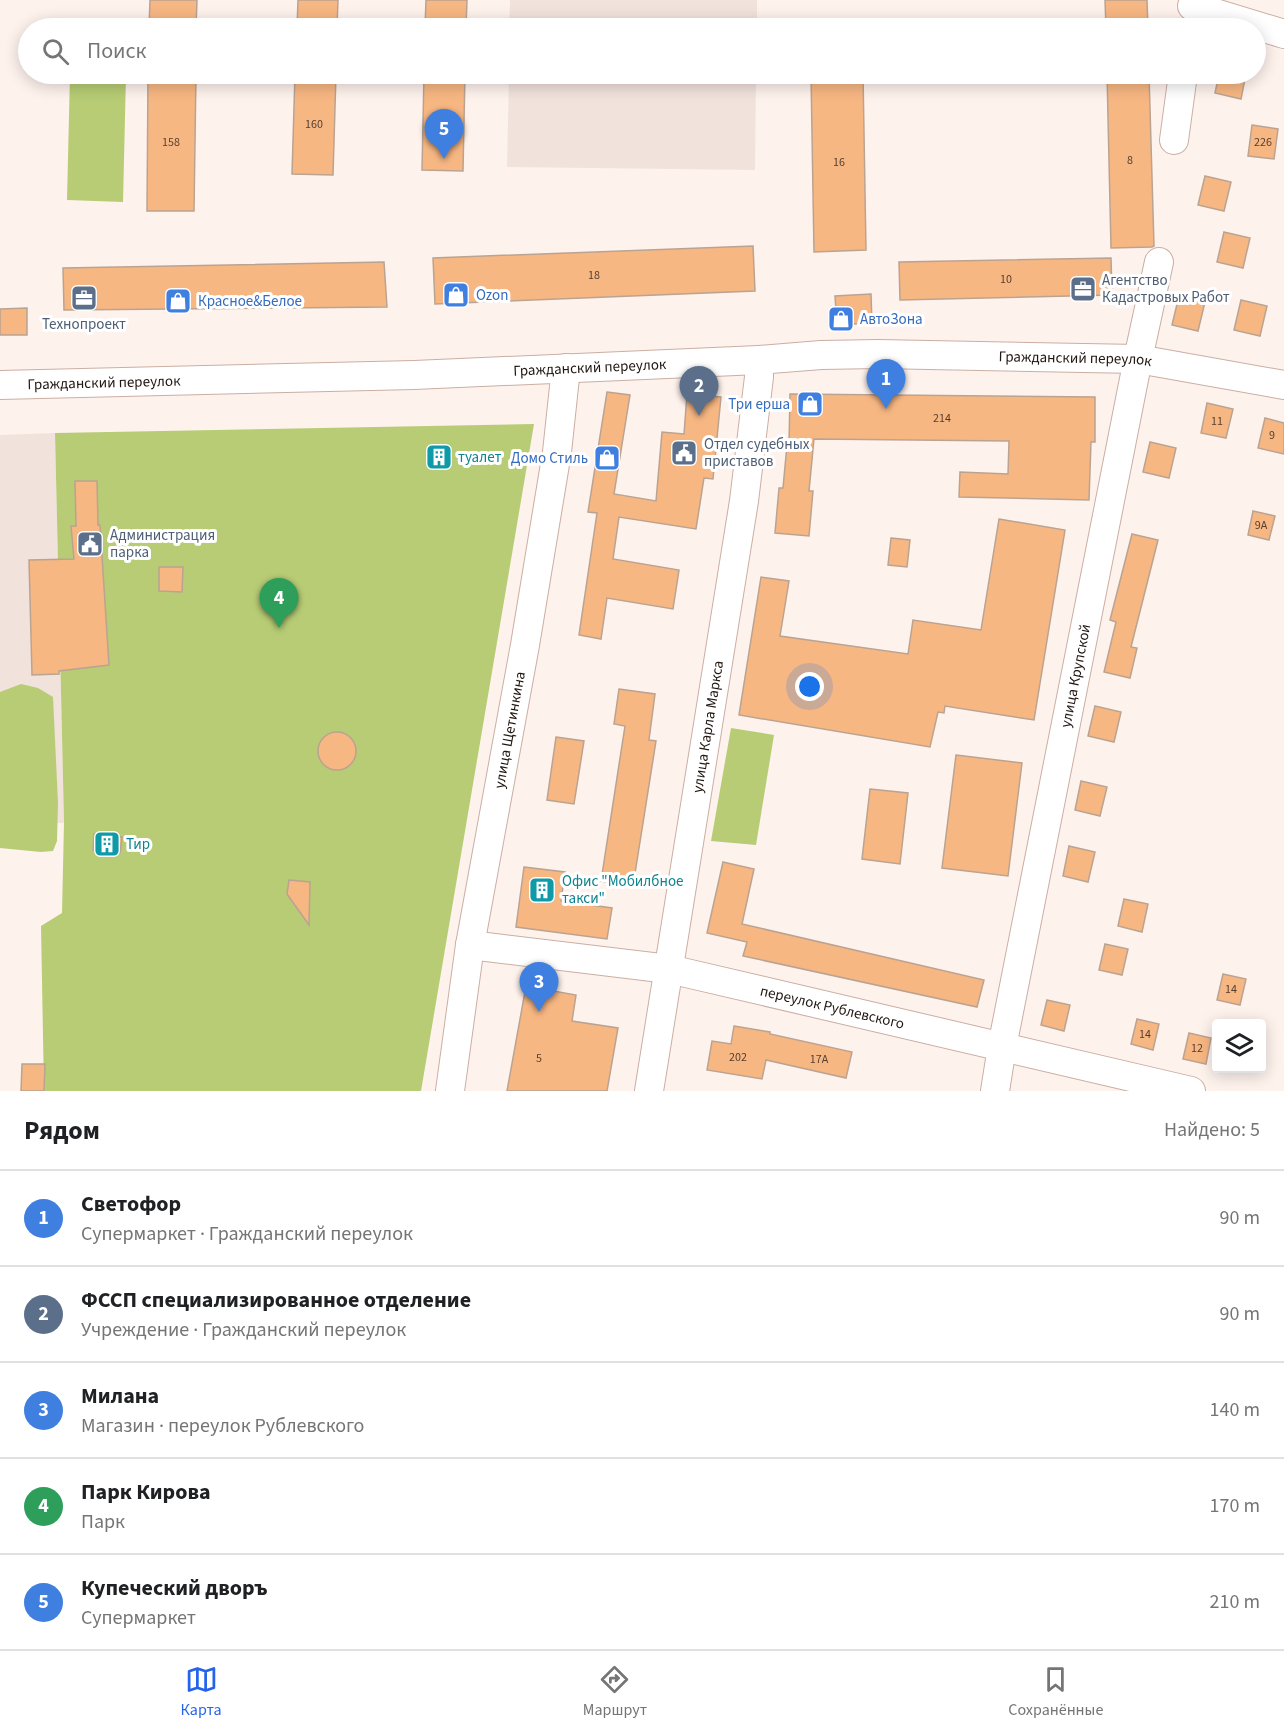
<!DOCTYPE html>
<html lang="ru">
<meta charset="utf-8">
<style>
body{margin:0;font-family:"Source Sans 3",sans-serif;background:#f6f6f6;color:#202124}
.controls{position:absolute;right:18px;bottom:18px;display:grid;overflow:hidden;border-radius:6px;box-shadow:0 3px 15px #0003}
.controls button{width:54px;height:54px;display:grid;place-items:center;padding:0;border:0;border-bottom:2px solid #e0e0e0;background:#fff;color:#202124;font:30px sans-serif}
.you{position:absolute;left:810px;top:687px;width:21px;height:21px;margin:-15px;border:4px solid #fff;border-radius:50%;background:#1a73e8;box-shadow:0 0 0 9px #1a73e833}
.badge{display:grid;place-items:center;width:39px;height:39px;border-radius:50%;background:#2563eb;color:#fff;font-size:20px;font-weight:700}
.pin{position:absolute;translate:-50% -50px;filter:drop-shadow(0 2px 3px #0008)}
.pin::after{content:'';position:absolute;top:32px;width:21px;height:18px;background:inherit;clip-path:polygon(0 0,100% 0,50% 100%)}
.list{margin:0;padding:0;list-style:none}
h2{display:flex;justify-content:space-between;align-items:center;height:78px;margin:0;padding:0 24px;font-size:26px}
h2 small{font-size:20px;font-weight:400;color:#757577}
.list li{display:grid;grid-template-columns:39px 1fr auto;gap:18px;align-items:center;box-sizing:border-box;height:96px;padding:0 24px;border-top:2px solid #e0e0e0}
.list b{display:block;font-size:22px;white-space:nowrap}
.list p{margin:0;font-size:20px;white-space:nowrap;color:#757577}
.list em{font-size:20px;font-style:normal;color:#757577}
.icon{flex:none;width:33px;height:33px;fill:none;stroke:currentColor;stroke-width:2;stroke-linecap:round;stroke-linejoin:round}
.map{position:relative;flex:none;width:1284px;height:1091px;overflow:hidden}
.search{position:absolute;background:#fff;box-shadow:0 3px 15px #0003;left:18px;right:18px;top:18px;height:66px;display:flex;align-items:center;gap:15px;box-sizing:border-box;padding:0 21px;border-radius:33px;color:#757577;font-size:22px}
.sheet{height:558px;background:#fff}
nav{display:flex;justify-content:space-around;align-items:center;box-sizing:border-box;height:84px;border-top:2px solid #e0e0e0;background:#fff;font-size:16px;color:#757577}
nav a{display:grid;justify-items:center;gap:3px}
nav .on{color:#2563eb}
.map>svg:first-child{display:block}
.built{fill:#f1e2dc}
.green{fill:#b7cc75}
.building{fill:#f7b783;stroke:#bba391;stroke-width:1.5}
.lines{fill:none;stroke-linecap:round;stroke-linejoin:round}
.minor-casing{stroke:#cbaea3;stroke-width:30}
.minor{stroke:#fff;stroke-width:28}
.labels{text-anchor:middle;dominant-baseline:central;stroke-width:6;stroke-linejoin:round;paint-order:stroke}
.number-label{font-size:12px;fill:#563e2e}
.service-label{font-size:15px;fill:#4e5e75;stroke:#fff;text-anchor:start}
.shop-label{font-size:15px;fill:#366cbe;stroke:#fff;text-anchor:start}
.street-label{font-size:15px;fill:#201612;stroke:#fff}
.culture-label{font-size:15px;fill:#0d838f;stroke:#fff;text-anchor:start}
</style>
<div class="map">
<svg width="1284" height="1091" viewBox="0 0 1284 1091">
<rect width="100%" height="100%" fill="#fef2ed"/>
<g class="built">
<path d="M 510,0 L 757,0 L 757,28 L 509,28 Z"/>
<path d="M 509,74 L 756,74 L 755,170 L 507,167 Z"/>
<path d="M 55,433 L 64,823 L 0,823 L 0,435 Z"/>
</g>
<g class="green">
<path d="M 70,74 L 126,74 L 123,202 L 67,200 Z"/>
<path d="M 534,424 L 421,1091 L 44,1091 L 41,926 L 62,913 L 64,822 L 55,433 Z"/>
<path d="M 21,684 L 38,688 L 53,697 L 58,803 L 57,841 L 53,851 L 41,852 L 0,848 L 0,692 Z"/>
<path d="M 731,728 L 774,735 L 756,845 L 711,841 Z"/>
</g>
<g class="building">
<path d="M 150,0 L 197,0 L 196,28 L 149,28 Z"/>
<path d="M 298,0 L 338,0 L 337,28 L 297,28 Z"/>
<path d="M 426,0 L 467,0 L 466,28 L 425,28 Z"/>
<path d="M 1105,0 L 1147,0 L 1148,28 L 1106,28 Z"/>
<path d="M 148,74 L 196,74 L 194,211 L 147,211 Z"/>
<path d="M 295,74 L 336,74 L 333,175 L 292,174 Z"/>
<path d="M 424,74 L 465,74 L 463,171 L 422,170 Z"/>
<path d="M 811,74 L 863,74 L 866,250 L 814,252 Z"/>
<path d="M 1107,74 L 1149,74 L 1154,246 L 1152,247 L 1111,248 Z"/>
<path d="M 1219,74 L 1246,74 L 1241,99 L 1215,93 Z"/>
<path d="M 1252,125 L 1278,129 L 1274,159 L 1248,156 Z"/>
<path d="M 1205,176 L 1231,182 L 1224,211 L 1198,205 Z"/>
<path d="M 1224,232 L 1250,238 L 1243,268 L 1217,262 Z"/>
<path d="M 753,246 L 755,291 L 435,304 L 433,258 Z"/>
<path d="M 1111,258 L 1112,295 L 900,300 L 899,262 Z"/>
<path d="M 384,262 L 387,307 L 64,310 L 63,268 Z"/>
<path d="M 871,294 L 872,323 L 837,325 L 835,296 Z"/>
<path d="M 1179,296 L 1205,302 L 1198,331 L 1172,325 Z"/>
<path d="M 1241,300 L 1267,306 L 1260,336 L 1234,330 Z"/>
<path d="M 27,308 L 27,335 L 0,335 L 0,309 Z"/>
<path d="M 607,392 L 630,395 L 614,494 L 656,501 L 662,432 L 684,434 L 687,394 L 721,397 L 713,479 L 704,478 L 696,529 L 619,517 L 613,559 L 679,570 L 673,609 L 607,598 L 601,639 L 579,635 L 597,513 L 588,512 Z"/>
<path d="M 790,394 L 1095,397 L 1095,442 L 1091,442 L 1089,500 L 959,497 L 960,472 L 1008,474 L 1009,441 L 814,439 L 809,491 L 813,491 L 809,536 L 775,533 L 779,488 L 783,488 L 787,445 L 789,445 Z"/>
<path d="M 1207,403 L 1233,409 L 1226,438 L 1201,433 Z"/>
<path d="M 1265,418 L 1284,423 L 1284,454 L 1258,448 Z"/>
<path d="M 1150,442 L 1176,448 L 1169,478 L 1143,472 Z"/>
<path d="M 75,481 L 97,481 L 98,525 L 100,525 L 109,665 L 59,671 L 59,674 L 32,675 L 29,560 L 74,559 L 71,526 L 76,526 Z"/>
<path d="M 1253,511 L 1275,516 L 1269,540 L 1248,535 Z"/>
<path d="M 999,519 L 1065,530 L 1034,720 L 945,706 L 944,713 L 938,712 L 930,747 L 739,715 L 761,577 L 789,581 L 780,636 L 908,654 L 913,620 L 981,630 Z"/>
<path d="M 1132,534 L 1158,540 L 1131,647 L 1137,648 L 1130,678 L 1104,672 L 1116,622 L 1110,620 Z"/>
<path d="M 891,538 L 910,540 L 907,567 L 888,565 Z"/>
<path d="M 159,567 L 183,567 L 182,592 L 159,591 Z"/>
<path d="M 619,689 L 655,694 L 649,740 L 656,741 L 633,886 L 601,881 L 625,726 L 614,724 Z"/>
<path d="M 1095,706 L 1121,712 L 1114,742 L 1088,736 Z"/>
<circle cx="337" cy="751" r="19"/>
<path d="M 556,737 L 584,741 L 574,804 L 547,800 Z"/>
<path d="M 956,755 L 1022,763 L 1008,876 L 942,868 Z"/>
<path d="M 1081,781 L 1107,787 L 1100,816 L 1075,810 Z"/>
<path d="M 870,789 L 908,793 L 900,864 L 862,859 Z"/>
<path d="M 94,834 L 122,837 L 120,853 L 93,850 Z"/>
<path d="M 1069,846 L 1095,852 L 1088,882 L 1063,876 Z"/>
<path d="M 723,862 L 754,869 L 742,924 L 984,980 L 977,1007 L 743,956 L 747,942 L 707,933 Z"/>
<path d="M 524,867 L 565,872 L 561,901 L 612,908 L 607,939 L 516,927 Z"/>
<path d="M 289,880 L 310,882 L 309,925 L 287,894 Z"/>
<path d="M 1124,899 L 1148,904 L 1142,932 L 1118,926 Z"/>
<path d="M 1105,944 L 1128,949 L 1122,975 L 1099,970 Z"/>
<path d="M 1223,974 L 1246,979 L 1240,1005 L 1217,1000 Z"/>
<path d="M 526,986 L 576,995 L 572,1021 L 618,1028 L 607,1091 L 507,1091 Z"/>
<path d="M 1047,1000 L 1070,1005 L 1064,1031 L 1041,1025 Z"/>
<path d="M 1137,1019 L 1159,1024 L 1153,1050 L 1131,1044 Z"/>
<path d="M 734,1026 L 770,1032 L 770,1034 L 852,1052 L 846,1078 L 766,1060 L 762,1079 L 707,1070 L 712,1041 L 731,1044 Z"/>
<path d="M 1189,1033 L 1211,1038 L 1206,1064 L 1183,1059 Z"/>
<path d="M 22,1064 L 45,1064 L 44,1091 L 21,1091 Z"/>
</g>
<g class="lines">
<defs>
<g id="minor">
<path d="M 1192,6 L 1284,34"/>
<path d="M 1174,140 L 1183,74"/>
<path id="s1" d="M 0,385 L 414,375 L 759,360 L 821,355 L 878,354 L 1138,359 L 1284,385"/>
<path id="s2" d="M 470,945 L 669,969 L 1191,1091"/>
<path id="s3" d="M 450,1091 L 470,945 L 525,645 L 557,452 L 566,368"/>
<path id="s4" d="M 649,1091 L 744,501 L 759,377 L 759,360"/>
<path id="s5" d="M 995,1091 L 1002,1047 L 1138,359 L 1159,262"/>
</g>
</defs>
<use href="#minor" class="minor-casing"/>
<use href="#minor" class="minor"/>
</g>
<defs>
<symbol id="office-square" viewBox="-11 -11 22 22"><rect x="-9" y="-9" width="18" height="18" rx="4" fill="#5c6f8a" stroke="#fff"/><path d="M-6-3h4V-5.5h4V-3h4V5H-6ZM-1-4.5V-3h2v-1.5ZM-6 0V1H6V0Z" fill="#fff"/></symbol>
<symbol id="shop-square" viewBox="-11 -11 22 22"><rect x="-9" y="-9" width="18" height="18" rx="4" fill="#3f7fe0" stroke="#fff"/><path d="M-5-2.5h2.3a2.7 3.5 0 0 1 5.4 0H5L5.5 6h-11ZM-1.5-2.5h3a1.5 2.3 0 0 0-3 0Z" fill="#fff"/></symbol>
<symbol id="civic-square" viewBox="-11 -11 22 22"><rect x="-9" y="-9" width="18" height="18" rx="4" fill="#5c6f8a" stroke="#fff"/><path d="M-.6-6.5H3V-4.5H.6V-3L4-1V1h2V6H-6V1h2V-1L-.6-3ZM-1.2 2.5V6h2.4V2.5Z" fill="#fff"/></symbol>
<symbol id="building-square" viewBox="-11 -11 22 22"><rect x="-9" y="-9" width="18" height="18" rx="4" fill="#0f9aa8" stroke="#fff"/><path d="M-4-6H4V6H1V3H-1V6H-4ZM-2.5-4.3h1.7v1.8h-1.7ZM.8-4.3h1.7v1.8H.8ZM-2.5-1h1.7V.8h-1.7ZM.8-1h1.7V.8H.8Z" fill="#fff"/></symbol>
</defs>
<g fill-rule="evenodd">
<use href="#office-square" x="1068" y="274" width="30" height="30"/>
<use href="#shop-square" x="441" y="280" width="30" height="30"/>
<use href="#office-square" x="69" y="283" width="30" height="30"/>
<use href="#shop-square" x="163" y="286" width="30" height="30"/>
<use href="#shop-square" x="826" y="304" width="30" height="30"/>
<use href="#shop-square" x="795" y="389" width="30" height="30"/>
<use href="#civic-square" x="669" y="438" width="30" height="30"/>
<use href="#building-square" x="424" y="442" width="30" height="30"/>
<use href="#shop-square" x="592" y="443" width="30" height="30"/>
<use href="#civic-square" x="75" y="529" width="30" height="30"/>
<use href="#building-square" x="92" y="829" width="30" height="30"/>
<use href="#building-square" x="527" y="875" width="30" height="30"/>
</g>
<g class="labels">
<g class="number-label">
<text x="314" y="124">160</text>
<text x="171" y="142">158</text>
<text x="1263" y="142">226</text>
<text x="1130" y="160">8</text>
<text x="839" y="162">16</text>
<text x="594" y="275">18</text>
<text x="1006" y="279">10</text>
<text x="942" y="418">214</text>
<text x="1217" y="421">11</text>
<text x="1272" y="435">9</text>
<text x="1261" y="525">9А</text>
<text x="1231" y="989">14</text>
<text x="1145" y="1034">14</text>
<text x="1197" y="1048">12</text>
<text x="738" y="1057">202</text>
<text x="539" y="1058">5</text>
<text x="819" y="1059">17А</text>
</g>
<g class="service-label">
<text x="1102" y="280">Агентство<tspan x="1102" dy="17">Кадастровых Работ</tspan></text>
<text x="84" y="324" text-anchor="middle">Технопроект</text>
<text x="704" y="444">Отдел судебных<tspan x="704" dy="17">приставов</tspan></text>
<text x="110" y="535">Администрация<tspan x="110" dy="17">парка</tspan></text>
</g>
<g class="shop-label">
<text x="476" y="295">Ozon</text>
<text x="198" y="301">Красное&amp;Белое</text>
<text x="860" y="319">АвтоЗона</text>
<text x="790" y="404" text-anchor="end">Три ерша</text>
<text x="588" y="458" text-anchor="end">Домо Стиль</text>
</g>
<g class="street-label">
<text stroke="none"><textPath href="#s1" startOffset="1076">Гражданский переулок</textPath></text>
<text stroke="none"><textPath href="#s1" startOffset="590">Гражданский переулок</textPath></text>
<text stroke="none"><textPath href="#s1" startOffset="104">Гражданский переулок</textPath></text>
<text stroke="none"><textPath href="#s5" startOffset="423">улица Крупской</textPath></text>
<text stroke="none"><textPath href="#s4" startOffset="369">улица Карла Маркса</textPath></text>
<text stroke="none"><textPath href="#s3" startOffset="366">улица Щетинкина</textPath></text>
<text stroke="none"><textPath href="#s2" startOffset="368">переулок Рублевского</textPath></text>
</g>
<g class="culture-label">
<text x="458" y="457">туалет</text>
<text x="126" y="844">Тир</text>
<text x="562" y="881">Офис "Мобилбное<tspan x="562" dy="17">такси"</tspan></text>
</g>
</g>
</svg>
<div class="controls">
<button><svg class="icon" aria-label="layers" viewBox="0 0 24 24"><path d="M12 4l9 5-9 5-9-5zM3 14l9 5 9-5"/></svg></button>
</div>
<div class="you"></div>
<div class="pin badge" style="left:886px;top:409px;background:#3f7fe0">1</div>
<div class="pin badge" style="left:699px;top:416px;background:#5c6f8a">2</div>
<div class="pin badge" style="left:539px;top:1012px;background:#3f7fe0">3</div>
<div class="pin badge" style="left:279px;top:628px;background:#2e9e5b">4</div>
<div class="pin badge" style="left:444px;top:159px;background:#3f7fe0">5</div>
<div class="search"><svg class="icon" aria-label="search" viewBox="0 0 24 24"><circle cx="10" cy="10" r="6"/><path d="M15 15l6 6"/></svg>Поиск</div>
</div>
<section class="sheet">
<h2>Рядом<small>Найдено: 5</small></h2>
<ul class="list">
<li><span class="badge" style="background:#3f7fe0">1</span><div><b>Светофор</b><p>Супермаркет · Гражданский переулок</p></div><em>90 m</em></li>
<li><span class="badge" style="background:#5c6f8a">2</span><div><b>ФССП специализированное отделение</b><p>Учреждение · Гражданский переулок</p></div><em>90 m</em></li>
<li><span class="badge" style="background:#3f7fe0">3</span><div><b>Милана</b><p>Магазин · переулок Рублевского</p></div><em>140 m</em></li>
<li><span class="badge" style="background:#2e9e5b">4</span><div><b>Парк Кирова</b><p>Парк</p></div><em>170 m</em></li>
<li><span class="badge" style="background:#3f7fe0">5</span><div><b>Купеческий дворъ</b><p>Супермаркет</p></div><em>210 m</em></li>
</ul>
</section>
<nav>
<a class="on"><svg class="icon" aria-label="map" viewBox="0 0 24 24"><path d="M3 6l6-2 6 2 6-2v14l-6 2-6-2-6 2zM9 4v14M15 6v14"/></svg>Карта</a>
<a><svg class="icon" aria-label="directions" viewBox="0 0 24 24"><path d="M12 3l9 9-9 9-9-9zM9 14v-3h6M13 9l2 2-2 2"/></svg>Маршрут</a>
<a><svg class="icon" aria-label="saved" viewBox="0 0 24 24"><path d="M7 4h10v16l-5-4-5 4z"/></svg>Сохранённые</a>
</nav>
